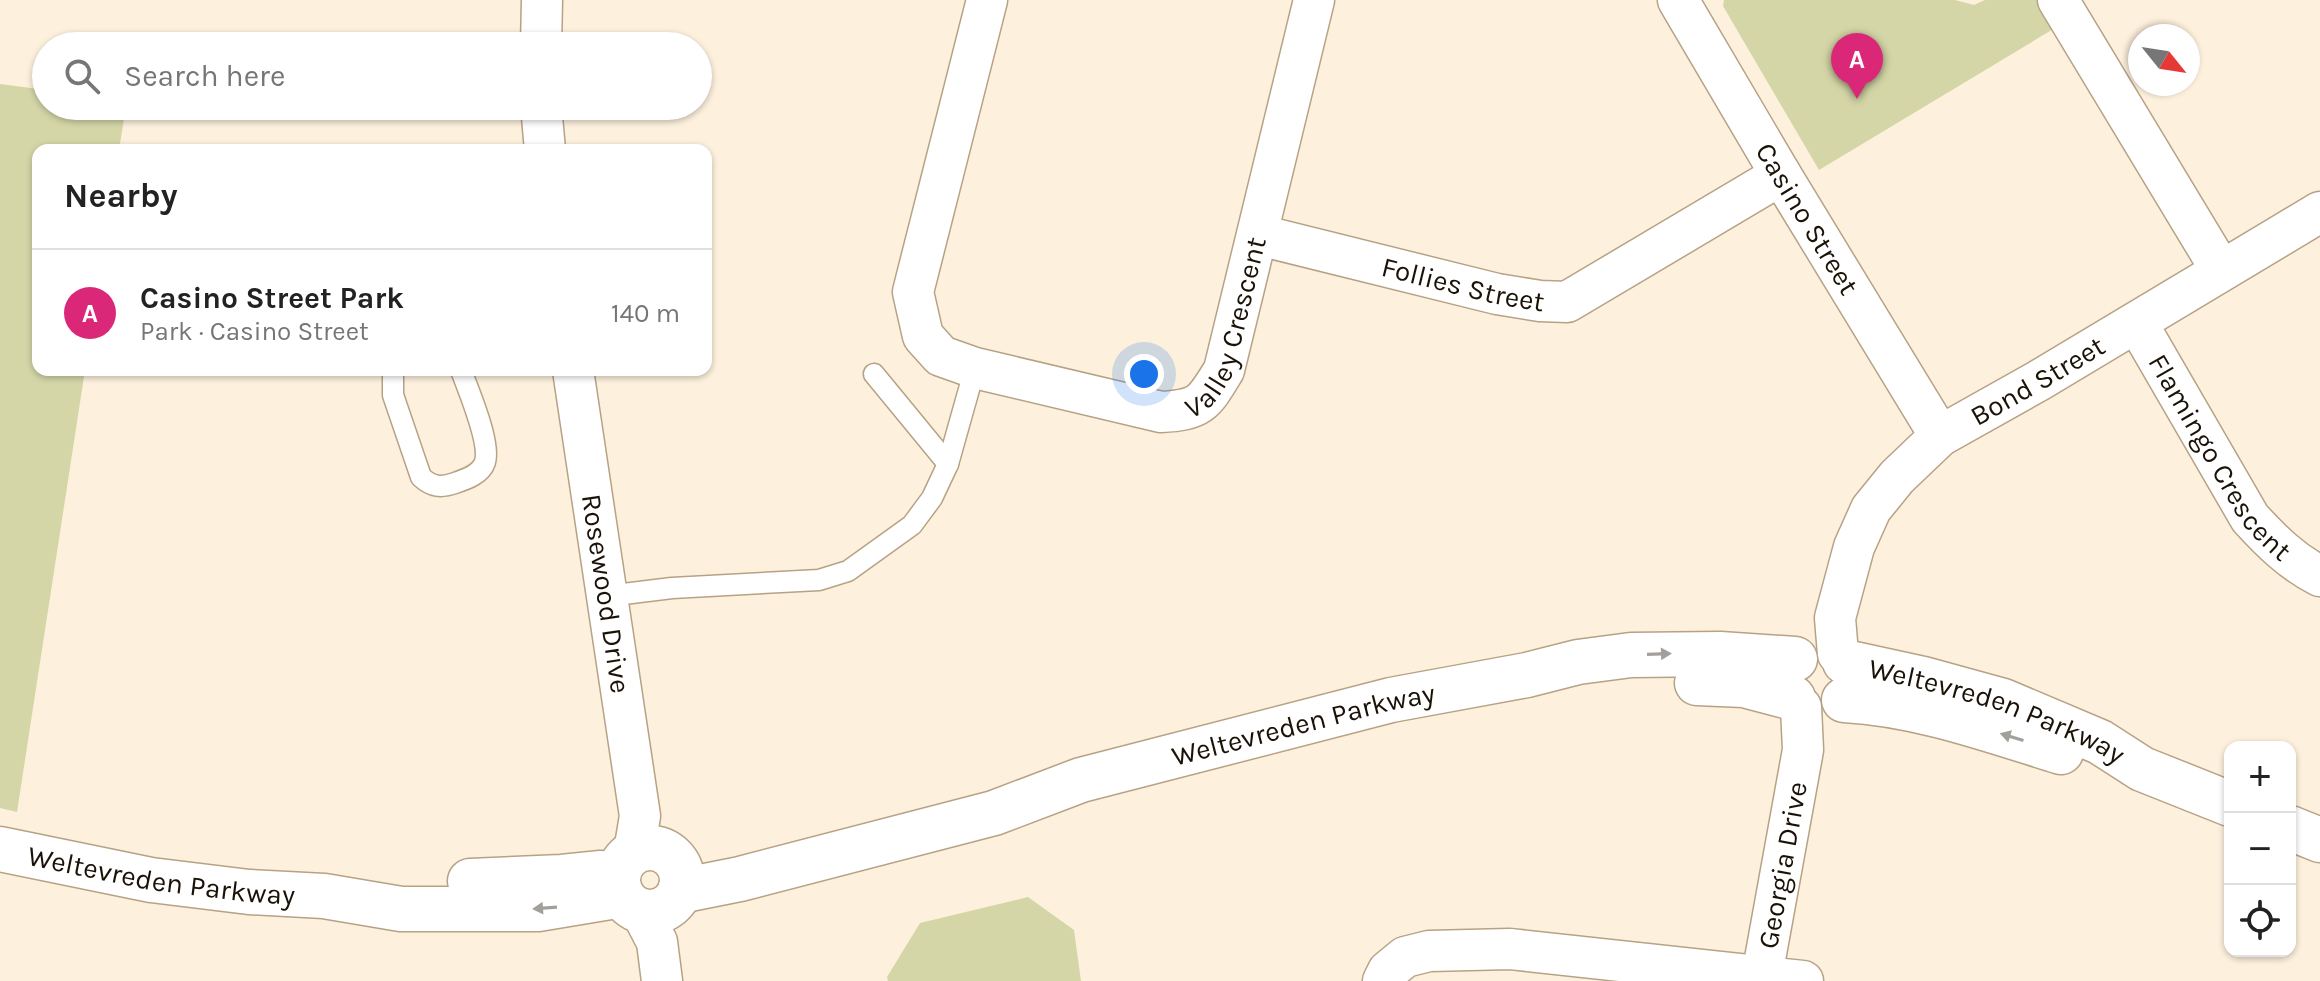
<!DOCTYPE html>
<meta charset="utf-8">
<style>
body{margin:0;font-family:Karla,sans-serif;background:#f6f6f6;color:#222}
.controls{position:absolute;right:24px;bottom:24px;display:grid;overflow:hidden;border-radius:16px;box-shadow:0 2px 6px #0004}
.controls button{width:72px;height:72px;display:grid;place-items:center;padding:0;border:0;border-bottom:2px solid #e0e0e0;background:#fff;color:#222;font:40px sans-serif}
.compass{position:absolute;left:2128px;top:24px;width:72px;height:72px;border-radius:50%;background:#fff;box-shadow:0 2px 6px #0004;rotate:120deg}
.you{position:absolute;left:1144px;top:374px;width:28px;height:28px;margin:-20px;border:6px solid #fff;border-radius:50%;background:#1a73e8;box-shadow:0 0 0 12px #1a73e833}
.badge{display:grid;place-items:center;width:52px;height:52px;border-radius:50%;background:#db2777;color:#fff;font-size:26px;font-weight:700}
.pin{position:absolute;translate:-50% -66px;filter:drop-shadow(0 2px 4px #0008)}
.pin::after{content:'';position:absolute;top:42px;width:28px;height:24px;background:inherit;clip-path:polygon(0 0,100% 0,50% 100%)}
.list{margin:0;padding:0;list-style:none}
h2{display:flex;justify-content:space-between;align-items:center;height:104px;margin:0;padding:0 32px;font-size:34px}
h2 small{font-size:26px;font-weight:400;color:#767676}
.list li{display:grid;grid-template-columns:52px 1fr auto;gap:24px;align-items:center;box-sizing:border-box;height:128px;padding:0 32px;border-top:2px solid #e0e0e0}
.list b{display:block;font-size:30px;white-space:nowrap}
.list p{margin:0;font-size:26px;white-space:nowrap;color:#767676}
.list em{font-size:26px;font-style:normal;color:#767676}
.icon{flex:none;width:44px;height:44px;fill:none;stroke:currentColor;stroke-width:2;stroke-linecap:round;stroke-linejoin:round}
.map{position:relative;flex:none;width:2320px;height:981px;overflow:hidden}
.search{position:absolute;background:#fff;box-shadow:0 2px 6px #0004;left:32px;top:32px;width:680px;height:88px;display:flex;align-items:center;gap:20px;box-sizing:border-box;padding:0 28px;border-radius:44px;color:#767676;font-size:30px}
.panel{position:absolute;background:#fff;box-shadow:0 2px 6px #0004;left:32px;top:144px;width:680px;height:232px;border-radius:16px}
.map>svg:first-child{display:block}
.green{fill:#d4d6a7}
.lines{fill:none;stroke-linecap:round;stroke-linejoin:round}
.lane-casing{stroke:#b7a285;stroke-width:23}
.street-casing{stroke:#b7a285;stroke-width:43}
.secondary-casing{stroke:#b7a285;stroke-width:47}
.lane{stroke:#fff;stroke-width:20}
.street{stroke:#fff;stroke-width:40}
.secondary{stroke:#fff;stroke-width:44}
.oneway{fill:#a3a09c}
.labels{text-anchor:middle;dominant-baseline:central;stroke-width:7;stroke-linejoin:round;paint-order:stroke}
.street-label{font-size:28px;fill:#1a1207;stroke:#fdf0dd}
</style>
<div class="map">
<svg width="2320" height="981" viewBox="0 0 2320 981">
<rect width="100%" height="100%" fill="#fdf0dd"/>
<g class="green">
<path d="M 1724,0 L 1955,0 L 1974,5 L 1985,0 L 2041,0 L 2055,28 L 1819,170 L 1723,6 Z"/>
<path d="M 0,84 L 46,90 L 46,106 L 126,106 L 119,150 L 38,150 L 38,370 L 85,370 L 17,812 L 0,808 Z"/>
<path d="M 1028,897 L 1074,930 L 1081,981 L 888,981 L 887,977 L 920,923 Z"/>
</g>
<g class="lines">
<defs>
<g id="lane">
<path d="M 393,370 L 393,395 L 421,477 C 432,487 441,488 455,483 C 467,479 481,474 485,462 C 491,442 468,390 461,370"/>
<path d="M 874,374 L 948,464"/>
<path d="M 607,596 L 672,588 L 819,580 L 848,571 L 912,525 L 932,498 L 948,464 L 975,368"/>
</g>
<g id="street">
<path id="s1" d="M 987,0 L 913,292 L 923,336 L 941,356 L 975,368 L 1161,412 C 1201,410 1204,403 1224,370 L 1314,0"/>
<path id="s2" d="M 1678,0 L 1781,175 L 1940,436"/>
<path d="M 2058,0 L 2221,270"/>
<path d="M 541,46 L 542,0"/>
<path d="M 541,106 L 545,150"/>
<path id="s3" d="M 1259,235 L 1497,294 L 1540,301 L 1567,302 L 1781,175"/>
<path id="s4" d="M 2137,323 L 2250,518 C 2271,541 2292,562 2320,576"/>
<path id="s5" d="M 573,370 L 640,816 L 634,852"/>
<path id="s6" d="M 1838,654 L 1835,618 L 1854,547 L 1871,509 L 1897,477 L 1940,436 L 2038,381 L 2320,212"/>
<path d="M 641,911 L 657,942 L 662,981"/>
<path d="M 1383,981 L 1388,971 L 1405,957 L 1429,951 L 1510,949 L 1803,981"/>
<path id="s7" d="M 1761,981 L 1803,750 L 1801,707"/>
</g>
<g id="secondary">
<path id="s8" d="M 1845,662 L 1923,679 L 2003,701 L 2100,742 L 2142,769 L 2230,804"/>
<path d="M 1697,683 L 1744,685 L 1793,698"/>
<path d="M 1844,700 C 1919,704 1990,730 2061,752"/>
<path d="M 2290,828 L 2320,840"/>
<circle cx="650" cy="880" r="32"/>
<path id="s9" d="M 0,849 L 151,880 L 249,892 L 324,896 L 401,909 L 538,909 L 622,895"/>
<path d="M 470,881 L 562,877 L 601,873"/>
<path id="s10" d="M 680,891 L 740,879 L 994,813 L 1081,780 L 1391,700 L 1527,675 L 1578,662 L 1631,655 L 1720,654 L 1795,659"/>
</g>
</defs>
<use href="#lane" class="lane-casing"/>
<use href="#street" class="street-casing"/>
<use href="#secondary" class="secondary-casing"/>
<use href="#lane" class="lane"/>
<use href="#street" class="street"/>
<use href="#secondary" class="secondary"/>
</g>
<defs><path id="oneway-solid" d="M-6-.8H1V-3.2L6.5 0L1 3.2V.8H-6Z" transform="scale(2)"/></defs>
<g class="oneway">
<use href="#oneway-solid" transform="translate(1659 654) rotate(-2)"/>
<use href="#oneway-solid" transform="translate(2012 737) rotate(-163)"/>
<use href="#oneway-solid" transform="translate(545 908) rotate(176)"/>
</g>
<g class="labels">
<g class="street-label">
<text stroke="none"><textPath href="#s2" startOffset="254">Casino Street</textPath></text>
<text stroke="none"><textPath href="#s3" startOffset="210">Follies Street</textPath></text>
<text stroke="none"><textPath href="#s1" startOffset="722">Valley Crescent</textPath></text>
<text stroke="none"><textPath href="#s6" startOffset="364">Bond Street</textPath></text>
<text stroke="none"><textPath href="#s4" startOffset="158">Flamingo Crescent</textPath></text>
<text stroke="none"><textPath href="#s5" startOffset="226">Rosewood Drive</textPath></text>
<text stroke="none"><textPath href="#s8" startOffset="160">Weltevreden Parkway</textPath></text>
<text stroke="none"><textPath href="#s10" startOffset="646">Weltevreden Parkway</textPath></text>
<text stroke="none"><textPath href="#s7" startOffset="118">Georgia Drive</textPath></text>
<text stroke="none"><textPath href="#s9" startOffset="164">Weltevreden Parkway</textPath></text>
</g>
</g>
</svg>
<div class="controls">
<button>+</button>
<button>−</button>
<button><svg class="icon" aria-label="locate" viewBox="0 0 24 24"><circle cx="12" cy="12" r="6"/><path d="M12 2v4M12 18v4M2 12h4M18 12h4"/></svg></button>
</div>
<svg class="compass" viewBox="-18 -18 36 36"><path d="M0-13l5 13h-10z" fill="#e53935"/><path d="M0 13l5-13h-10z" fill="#767676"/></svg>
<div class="you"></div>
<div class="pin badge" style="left:1857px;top:99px">A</div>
<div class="search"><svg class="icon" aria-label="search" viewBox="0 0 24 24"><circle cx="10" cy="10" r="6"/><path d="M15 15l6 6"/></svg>Search here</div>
<section class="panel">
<h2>Nearby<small></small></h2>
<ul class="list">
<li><span class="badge">A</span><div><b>Casino Street Park</b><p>Park · Casino Street</p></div><em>140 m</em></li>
</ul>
</section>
</div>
